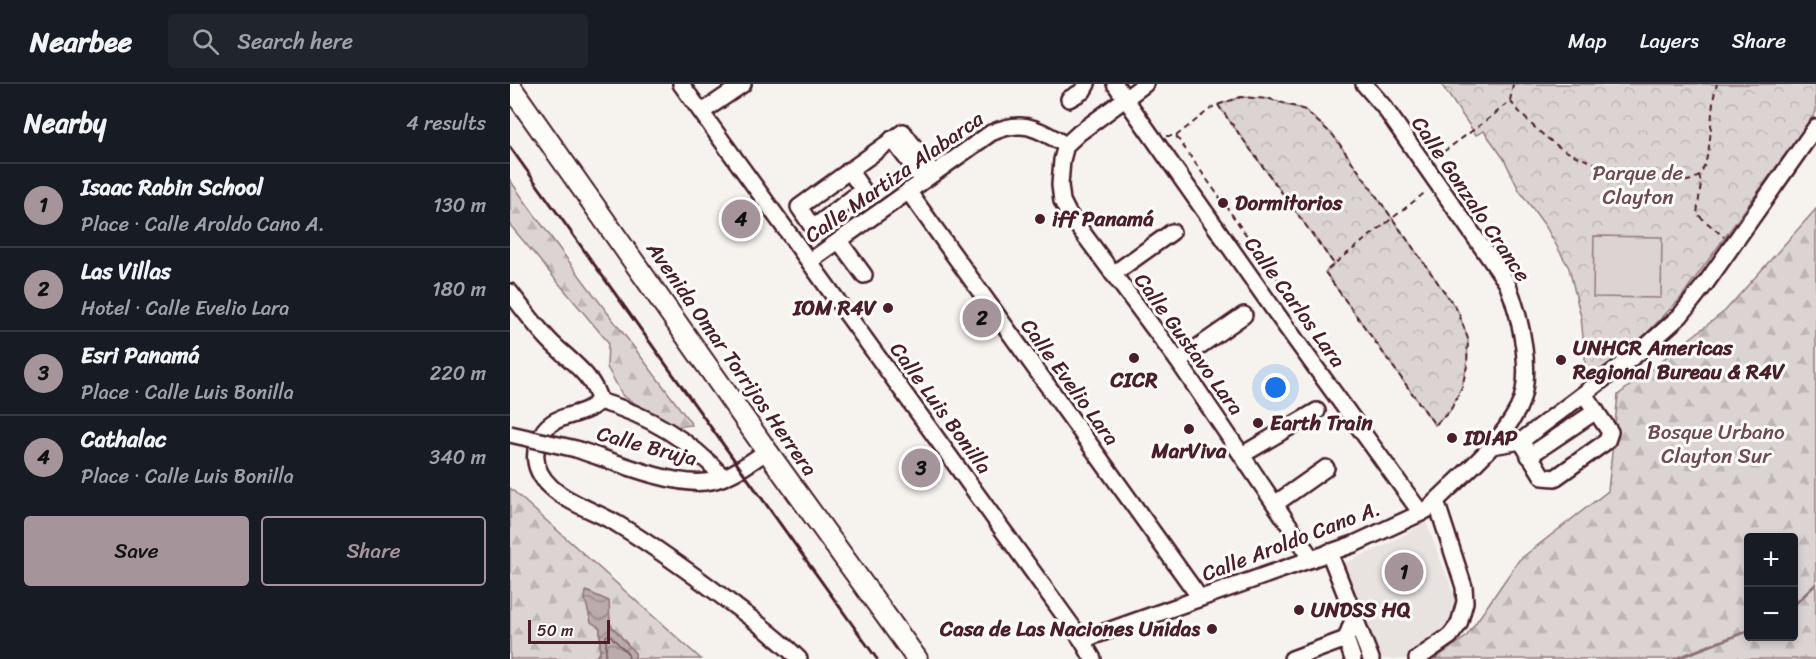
<!DOCTYPE html>
<meta charset="utf-8">
<style>
body{margin:0;font-family:Sriracha,sans-serif;background:#20242c;color:#f1f3f6}
.controls{position:absolute;right:18px;bottom:18px;display:grid;overflow:hidden;border-radius:6px;box-shadow:0 3px 9px #0003}
.controls button{width:54px;height:54px;display:grid;place-items:center;padding:0;border:0;border-bottom:2px solid #363941;background:#171b24;color:#f1f3f6;font:30px sans-serif}
.scale{position:absolute;left:18px;bottom:15px;width:82px;box-sizing:border-box;padding-left:6px;border:3px solid #4a1f2b;border-top:0;font-size:16px;line-height:21px;white-space:nowrap;color:#4a1f2b;-webkit-text-stroke:4px #fdfcf7;paint-order:stroke}
.you{position:absolute;left:766px;top:304px;width:21px;height:21px;margin:-15px;border:4px solid #fff;border-radius:50%;background:#1a73e8;box-shadow:0 0 0 9px #1a73e833}
.badge{display:grid;place-items:center;width:39px;height:39px;border-radius:50%;background:#a6949b;color:#111;font-size:20px;font-weight:700}
.pin{position:absolute;translate:-50% -50%;border:3px solid #fff;box-shadow:0 2px 6px #0006}
.list{margin:0;padding:0;list-style:none}
h2{display:flex;justify-content:space-between;align-items:center;height:78px;margin:0;padding:0 24px;font-size:26px}
h2 small{font-size:20px;font-weight:400;color:#9ea1a6}
.list li{display:grid;grid-template-columns:39px 1fr auto;gap:18px;align-items:center;box-sizing:border-box;height:84px;padding:0 24px;border-top:2px solid #363941}
.list b{display:block;font-size:22px;white-space:nowrap}
.list p{margin:0;font-size:20px;white-space:nowrap;color:#9ea1a6}
.list em{font-size:20px;font-style:normal;color:#9ea1a6}
.actions{display:flex;gap:12px;padding:18px 24px}
.actions a{flex:1;padding:14px 0;border:2px solid #a6949b;border-radius:6px;text-align:center;font-size:21px;color:#a6949b}
.actions .main{background:#a6949b;color:#111}
.icon{flex:none;width:33px;height:33px;fill:none;stroke:currentColor;stroke-width:2;stroke-linecap:round;stroke-linejoin:round}
.map{position:relative;flex:none;width:1306px;height:575px;overflow:hidden}
header{display:flex;align-items:center;gap:36px;box-sizing:border-box;height:84px;padding:0 30px;background:#171b24;border-bottom:2px solid #363941}
header strong{font-size:28px}
nav{display:flex;gap:33px;margin-inline-start:auto;font-size:21px}
.search{width:420px;height:54px;background:#20242c;display:flex;align-items:center;gap:15px;box-sizing:border-box;padding:0 21px;border-radius:6px;color:#9ea1a6;font-size:22px}
main{display:flex}
aside{flex:1;background:#171b24}
.map>svg:first-child{display:block}
.built{fill:#e9e3e0}
.forest{fill:url(#forest-firs);stroke:#937a7e;stroke-width:1.5;fill-rule:evenodd}
.park{fill:url(#park-crowns);stroke:#937a7e;stroke-width:1.5}
.pitch{fill:#dcd4d2;stroke:#937a7e;stroke-width:1.5}
.water{fill:url(#water-waves);stroke:#8e7378;stroke-width:1.5}
.lines{fill:none;stroke-linecap:round;stroke-linejoin:round}
.shore{stroke:#77575f;stroke-width:1.5}
.stream{stroke:#8e7378;stroke-width:3}
.minor-casing{stroke:#4a1f2b;stroke-width:20}
.major-casing{stroke:#4a1f2b;stroke-width:24}
.path{stroke:#4a1f2b;stroke-width:2;stroke-dasharray:6 4.5;stroke-linecap:butt}
.minor{stroke:#fdfcf7;stroke-width:15}
.major{stroke:#fdfcf7;stroke-width:20}
.rail{stroke:#4a1f2b;stroke-width:3}
.minor-bridge-casing{stroke:#4a1f2b;stroke-width:20;stroke-linecap:butt}
.minor-bridge{stroke:#fdfcf7;stroke-width:15}
.poi-dot{fill:#4a1f2b;stroke:#fdfcf7;stroke-width:2}
.labels{text-anchor:middle;dominant-baseline:central;stroke-width:6;stroke-linejoin:round;paint-order:stroke}
.park-label{font-size:21px;fill:#6e4c55;stroke:#fdfcf7}
.street-label{font-size:21px;fill:#4a1f2b;stroke:#fdfcf7}
.poi-label{font-size:21px;font-weight:bold;fill:#4a1f2b;stroke:#fdfcf7;text-anchor:start}
</style>
<header>
<strong>Nearbee</strong>
<div class="search"><svg class="icon" aria-label="search" viewBox="0 0 24 24"><circle cx="10" cy="10" r="6"/><path d="M15 15l6 6"/></svg>Search here</div>
<nav><a>Map</a><a>Layers</a><a>Share</a></nav>
</header>
<main>
<aside>
<h2>Nearby<small>4 results</small></h2>
<ul class="list">
<li><span class="badge">1</span><div><b>Isaac Rabin School</b><p>Place · Calle Aroldo Cano A.</p></div><em>130 m</em></li>
<li><span class="badge">2</span><div><b>Las Villas</b><p>Hotel · Calle Evelio Lara</p></div><em>180 m</em></li>
<li><span class="badge">3</span><div><b>Esri Panamá</b><p>Place · Calle Luis Bonilla</p></div><em>220 m</em></li>
<li><span class="badge">4</span><div><b>Cathalac</b><p>Place · Calle Luis Bonilla</p></div><em>340 m</em></li>
</ul>
<div class="actions"><a class="main">Save</a><a>Share</a></div>
</aside>
<div class="map">
<svg width="1306" height="575" viewBox="0 0 1306 575">
<defs>
<pattern id="forest-firs" width="22" height="20" patternUnits="userSpaceOnUse" patternTransform="scale(1.5)"><rect width="22" height="20" fill="#dcd4d2"/><path d="M5 1l3.5 6h-7zM16 11l3.5 6h-7z" fill="#beb6b4"/></pattern>
<pattern id="park-crowns" width="20" height="18" patternUnits="userSpaceOnUse" patternTransform="scale(1.5)"><rect width="20" height="18" fill="#dcd4d2"/><path d="M2 6a3 3 0 1 1 6 0M12 15a3 3 0 1 1 6 0" fill="none" stroke="#beb6b4"/></pattern>
<pattern id="water-waves" width="16" height="10" patternUnits="userSpaceOnUse" patternTransform="scale(1.5)"><rect width="16" height="10" fill="#bbabac"/><path d="M0 5q4-4 8 0t8 0" fill="none" stroke="#9a8b8c"/></pattern>
</defs>
<rect width="100%" height="100%" fill="#f6f3ef"/>
<filter id="ink" filterUnits="userSpaceOnUse"><feTurbulence type="fractalNoise" baseFrequency=".0167" numOctaves="2"/><feDisplacementMap in="SourceGraphic" scale="12" xChannelSelector="R" yChannelSelector="G"/><feConvolveMatrix kernelMatrix="1 2 1 2 8 2 1 2 1" color-interpolation-filters="sRGB"/></filter>
<g filter="url(#ink)">
<path class="built" d="M 916,438 L 948,521 L 944,536 L 937,547 L 917,565 L 900,575 L 864,575 L 827,482 L 876,461 Z"/>
<g class="forest">
<path d="M 0,96 C 58,180 122,259 182,341 L 163,343 L 113,312 L 97,283 L 98,258 L 0,141 Z"/>
<path d="M 1306,125 L 1306,575 L 925,575 L 956,553 L 1009,476 L 1098,407 L 1108,311 L 1215,227 ZM 1238,454 L 1284,454 L 1284,552 L 1238,552 Z"/>
<path d="M 0,404 L 191,575 L 125,575 L 125,569 L 100,540 L 98,517 L 90,543 L 90,569 L 83,575 L 0,575 Z"/>
</g>
<g class="park">
<path d="M 931,0 L 1306,0 L 1306,28 L 1170,215 L 1135,251 L 1075,298 L 1075,273 L 1071,233 L 1059,184 L 1036,143 L 1009,106 L 994,75 L 974,47 L 966,51 Z"/>
<path d="M 731,13 L 760,15 L 795,26 L 823,51 L 948,227 L 958,255 L 957,282 L 952,303 L 940,327 L 925,341 L 815,188 L 824,180 L 708,21 Z"/>
</g>
<path class="pitch" d="M 1084,152 L 1152,153 L 1151,214 L 1083,213 Z"/>
<path class="water" d="M 76,507 L 99,517 L 100,540 L 125,569 L 125,575 L 83,575 L 90,569 L 90,544 L 81,538 L 75,515 Z"/>
<g class="lines">
<path class="shore" d="M 92,575 L 96,569 L 96,552 L 99,550 L 118,570 L 119,575"/>
<g class="stream">
<path d="M 1284,521 L 1306,500"/>
<path d="M 1165,575 L 1238,547"/>
</g>
<defs>
<g id="minor">
<path d="M 171,0 L 572,556 L 583,575"/>
<path d="M 605,0 L 769,233 L 911,429"/>
<path d="M 635,0 L 569,49 L 556,61 L 552,76 L 550,101 L 552,117 L 558,129 L 668,277 L 802,475"/>
<path d="M 559,15 L 573,7 L 577,0"/>
<path d="M 192,28 L 233,0"/>
<path d="M 382,55 L 413,96"/>
<path d="M 339,86 L 353,106 L 303,144 L 289,123 L 393,48 L 423,89"/>
<path d="M 398,107 L 690,514"/>
<path d="M 329,157 L 354,191"/>
<path d="M 300,177 L 481,49 C 514,34 527,45 556,61"/>
<path d="M 603,190 L 662,148"/>
<path d="M 0,208 C 12,224 25,241 39,256 C 56,274 85,292 89,317"/>
<path d="M 668,277 L 734,231"/>
<path d="M 89,317 C 70,337 40,325 28,358 C 22,376 28,391 41,403 C 59,420 88,428 109,441 C 150,466 188,494 226,523 C 248,539 270,556 289,575"/>
<path d="M 89,317 C 138,331 179,355 213,393"/>
<path d="M 1011,357 L 1033,393 L 1045,394 L 1097,357 L 1100,348 L 1074,310"/>
<path d="M 982,362 L 1011,357 L 1132,266 L 1170,232 L 1196,199 L 1306,43"/>
<path d="M 66,365 C 100,376 162,402 195,398 C 218,396 239,379 257,367"/>
<path d="M 732,371 L 807,327"/>
<path d="M 1019,372 L 1086,327"/>
<path d="M 765,420 L 816,384"/>
<path d="M 819,468 L 861,575"/>
<path d="M 836,555 L 843,575"/>
<path d="M 572,556 L 844,460 L 911,429 L 918,425 C 949,393 987,365 1008,325 C 1025,292 1010,231 997,199 L 874,23 L 854,0"/>
<path d="M 782,575 L 836,555 L 844,533"/>
<path d="M 907,575 L 940,552 L 949,540 L 955,518 L 954,503 L 926,417"/>
</g>
<path id="major" d="M 0,2 L 257,367 L 407,575"/>
</defs>
<use href="#minor" class="minor-casing"/>
<use href="#major" class="major-casing"/>
<g class="path">
<path d="M 1000,17 C 1016,36 1033,53 1054,66 C 1074,78 1175,113 1190,90 C 1205,66 1198,27 1207,0"/>
<path d="M 708,21 L 824,180 L 917,107"/>
<path d="M 656,52 L 666,52 L 769,197 L 775,207 L 786,214 L 790,219"/>
<path d="M 666,52 L 704,22 L 731,13 L 760,15 L 795,26 L 823,51 L 948,227 L 958,255 L 957,282 L 952,303 L 940,327 L 925,341 L 815,188 L 824,180"/>
<path d="M 925,74 L 981,33 L 1000,17 L 1003,0"/>
<path d="M 1189,91 L 1191,99 L 1187,130 L 1214,153"/>
</g>
<use href="#minor" class="minor"/>
<use href="#major" class="major"/>
<path class="rail" d="M 0,63 L 367,575"/>
<defs>
<path id="minor-bridge" d="M 0,350 L 66,365"/>
</defs>
<use href="#minor-bridge" class="minor-bridge-casing"/>
<use href="#minor-bridge" class="minor-bridge"/>
</g>
</g>
<g class="poi-dot">
<circle cx="713" cy="119" r="6"/>
<circle cx="530" cy="135" r="6"/>
<circle cx="378" cy="224" r="6"/>
<circle cx="624" cy="274" r="6"/>
<circle cx="1051" cy="276" r="6"/>
<circle cx="748" cy="339" r="6"/>
<circle cx="679" cy="345" r="6"/>
<circle cx="942" cy="354" r="6"/>
<circle cx="789" cy="526" r="6"/>
<circle cx="702" cy="545" r="6"/>
</g>
<g class="labels">
<g class="park-label">
<text x="1128" y="89">Parque de<tspan x="1128" dy="24">Clayton</tspan></text>
<text x="1206" y="348">Bosque Urbano<tspan x="1206" dy="24">Clayton Sur</tspan></text>
</g>
<g class="street-label">
<text transform="translate(384 93) rotate(-35)">Calle Martiza Alabarca</text>
<text transform="translate(961 115) rotate(56)">Calle Gonzalo Crance</text>
<text transform="translate(785 218) rotate(54)">Calle Carlos Lara</text>
<text transform="translate(679 260) rotate(54)">Calle Gustavo Lara</text>
<text transform="translate(222 275) rotate(55)">Avenida Omar Torrijos Herrera</text>
<text transform="translate(560 298) rotate(54)">Calle Evelio Lara</text>
<text transform="translate(431 324) rotate(54)">Calle Luis Bonilla</text>
<text transform="translate(137 362) rotate(15)">Calle Bruja</text>
<text transform="translate(781 457) rotate(-21)">Calle Aroldo Cano A.</text>
</g>
<g class="poi-label">
<text x="725" y="119">Dormitorios</text>
<text x="542" y="135">iff Panamá</text>
<text x="366" y="224" text-anchor="end">IOM R4V</text>
<text x="1063" y="264">UNHCR Americas<tspan x="1063" dy="24">Regional Bureau &amp; R4V</tspan></text>
<text x="624" y="296" text-anchor="middle">CICR</text>
<text x="760" y="339">Earth Train</text>
<text x="954" y="354">IDIAP</text>
<text x="679" y="367" text-anchor="middle">MarViva</text>
<text x="801" y="526">UNDSS HQ</text>
<text x="690" y="545" text-anchor="end">Casa de Las Naciones Unidas</text>
</g>
</g>
</svg>
<div class="controls">
<button>+</button>
<button>−</button>
</div>
<div class="scale">50 m</div>
<div class="you"></div>
<div class="pin badge" style="left:894px;top:488px">1</div>
<div class="pin badge" style="left:472px;top:234px">2</div>
<div class="pin badge" style="left:411px;top:384px">3</div>
<div class="pin badge" style="left:231px;top:135px">4</div>
</div>
</main>
